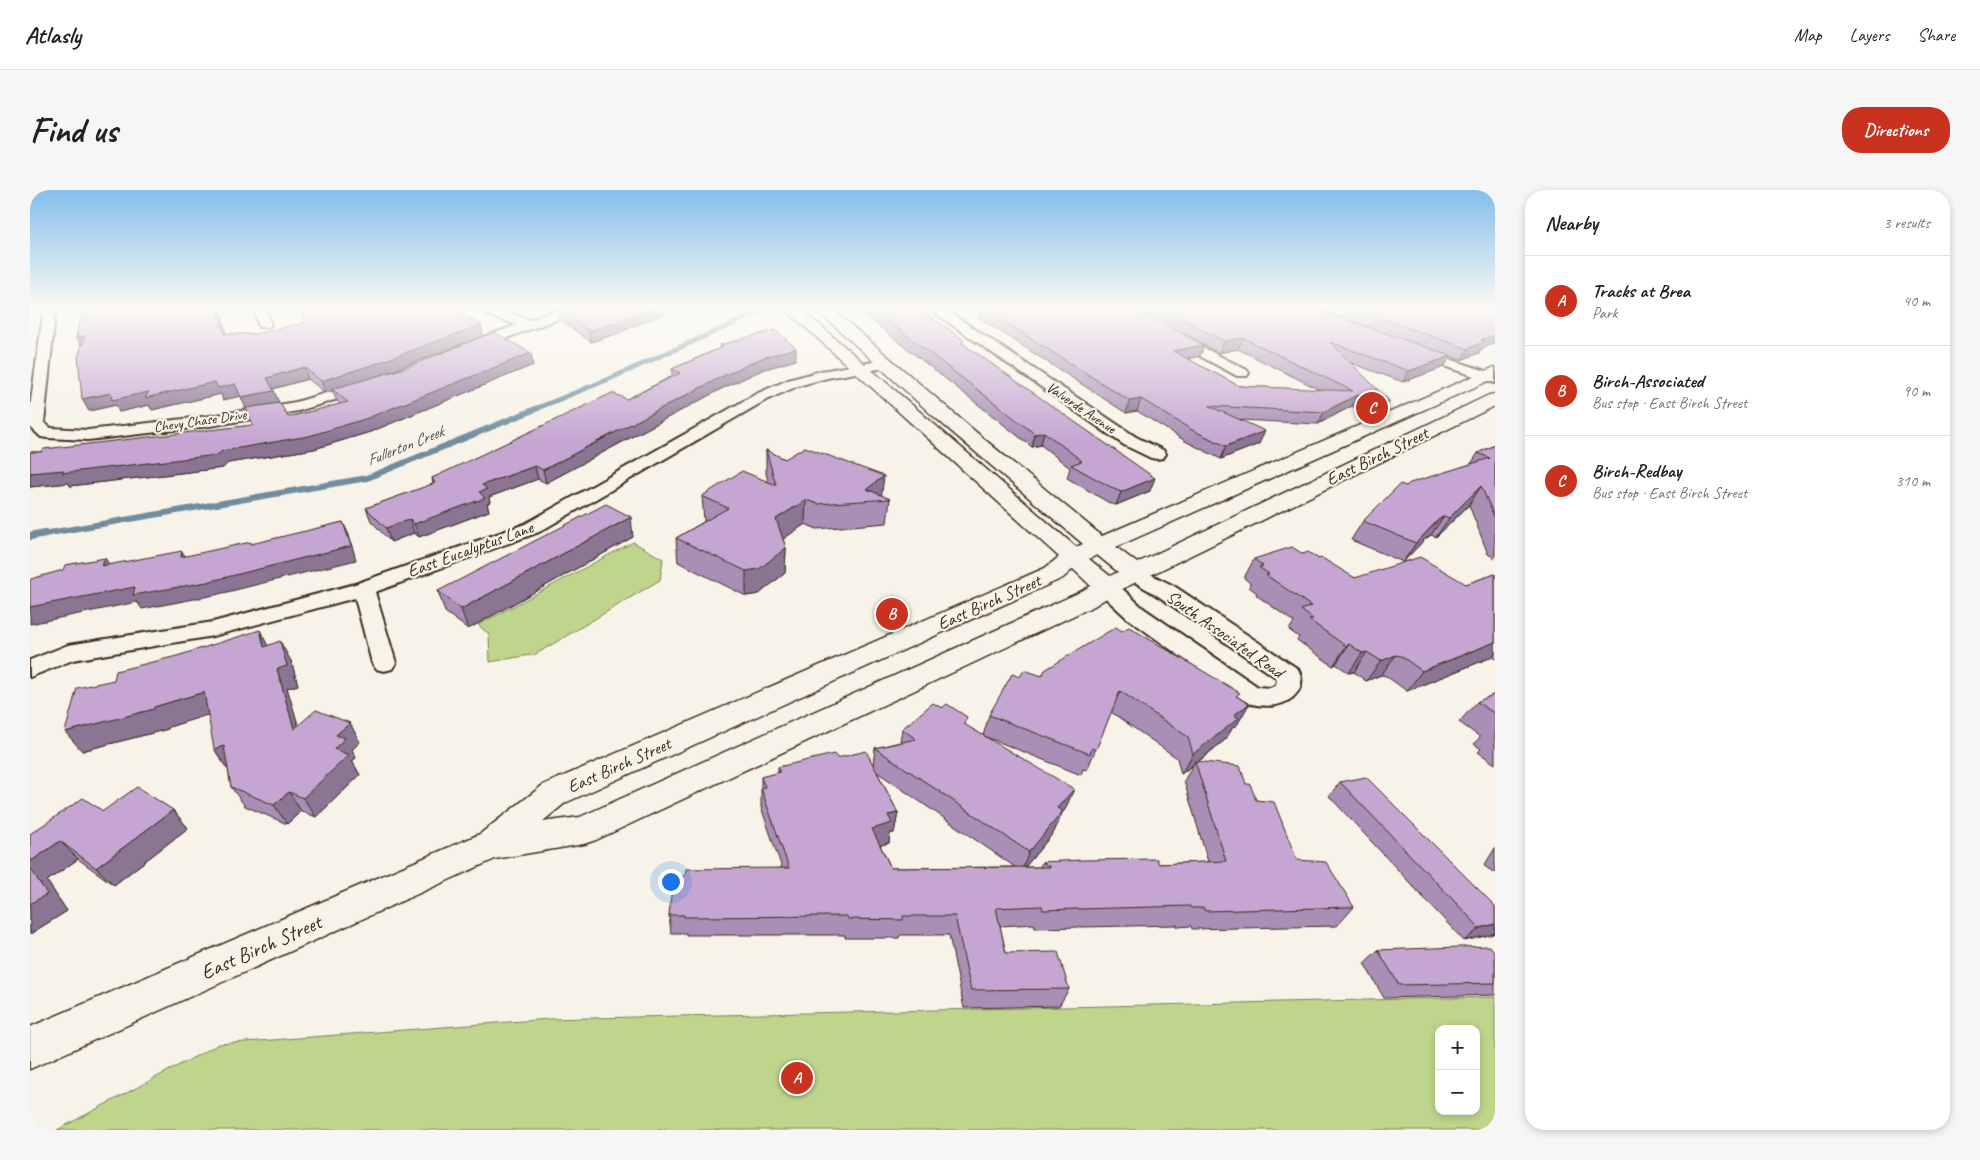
<!DOCTYPE html>
<meta charset="utf-8">
<style>
body{margin:0;font-family:Caveat,sans-serif;background:#f6f6f6;color:#222}
.controls{position:absolute;right:15px;bottom:15px;display:grid;overflow:hidden;border-radius:10px;box-shadow:0 2px 8px #0003}
.controls button{width:45px;height:45px;display:grid;place-items:center;padding:0;border:0;border-bottom:1px solid #e0e0e0;background:#fff;color:#222;font:25px sans-serif}
.you{position:absolute;left:640px;top:691px;width:18px;height:18px;margin:-12px;border:4px solid #fff;border-radius:50%;background:#1a73e8;box-shadow:0 0 0 8px #1a73e833}
.badge{display:grid;place-items:center;width:32px;height:32px;border-radius:50%;background:#c8321e;color:#fff;font-size:16px;font-weight:700}
.pin{position:absolute;translate:-50% -50%;border:2px solid #fff;box-shadow:0 1px 5px #0006}
.list{margin:0;padding:0;list-style:none}
h2{display:flex;justify-content:space-between;align-items:center;height:65px;margin:0;padding:0 20px;font-size:21px}
h2 small{font-size:16px;font-weight:400;color:#767676}
.list li{display:grid;grid-template-columns:32px 1fr auto;gap:15px;align-items:center;box-sizing:border-box;height:90px;padding:0 20px;border-top:1px solid #e0e0e0}
.list b{display:block;font-size:19px;white-space:nowrap}
.list p{margin:0;font-size:16px;white-space:nowrap;color:#767676}
.list em{font-size:16px;font-style:normal;color:#767676}
.map{position:relative;flex:none;width:1465px;height:940px;overflow:hidden;border-radius:20px}
header{display:flex;align-items:center;gap:30px;box-sizing:border-box;height:70px;padding:0 25px;background:#fff;border-bottom:1px solid #e0e0e0}
header strong{font-size:24px}
nav{display:flex;gap:28px;margin-inline-start:auto;font-size:18px}
.intro{display:flex;align-items:center;justify-content:space-between;box-sizing:border-box;height:120px;padding:0 30px}
h1{margin:0;font-size:35px}
.button{padding:12px 22px;border-radius:20px;background:#c8321e;color:#fff;font-size:18px;font-weight:700}
main{display:flex;gap:30px;padding:0 30px}
aside{flex:1;background:#fff;border-radius:20px;box-shadow:0 2px 8px #0003}
.map>svg:first-child{display:block}
.green{fill:#bed58b;stroke:#7c8054;fill-rule:evenodd}
.lines{fill:none;stroke-linecap:round;stroke-linejoin:round}
.stream-far2{stroke:#6f8c9e;stroke-width:5}
.stream-far1{stroke:#6f8c9e;stroke-width:6}
.stream{stroke:#6f8c9e;stroke-width:8}
.minor-casing{stroke:#3b2a1e;stroke-width:4}
.tertiary-casing{stroke:#3b2a1e;stroke-width:3}
.minor{fill:#f7f3e8;fill-rule:evenodd}
.tertiary{fill:#f7f3e8;fill-rule:evenodd}
.wall{fill:#a98fb5;stroke:#3b2a1e;fill-rule:evenodd}
.shaded-wall{fill:#8a7493;stroke:#3b2a1e}
.building{fill:#c5a6d2;stroke:#3b2a1e}
.labels{text-anchor:middle;dominant-baseline:central;stroke-width:4.5;stroke-linejoin:round;paint-order:stroke}
.far-street-label{font-size:15px;fill:#3b2a1e;stroke:#f7f3e8}
.far-water-label{font-size:16px;font-style:italic;fill:#515353;stroke:#f7f3e8}
.street-label{font-size:18px;fill:#3b2a1e;stroke:#f7f3e8}
.near-street-label{font-size:21px;fill:#3b2a1e;stroke:#f7f3e8}
</style>
<header>
<strong>Atlasly</strong>
<nav><a>Map</a><a>Layers</a><a>Share</a></nav>
</header>
<div class="intro"><h1>Find us</h1><a class="button">Directions</a></div>
<main>
<div class="map">
<svg width="1465" height="940" viewBox="0 0 1465 940">
<rect width="100%" height="100%" fill="#f7f3e8"/>
<filter id="ink" filterUnits="userSpaceOnUse"><feTurbulence type="fractalNoise" baseFrequency=".02" numOctaves="2"/><feDisplacementMap in="SourceGraphic" scale="10" xChannelSelector="R" yChannelSelector="G"/><feConvolveMatrix kernelMatrix="1 2 1 2 8 2 1 2 1" color-interpolation-filters="sRGB"/></filter>
<g filter="url(#ink)">
<g class="green">
<path d="M 603,352 L 633,369 L 630,390 L 506,464 L 460,472 L 459,444 L 448,435 Z"/>
<path d="M 1465,807 L 1465,940 L 27,940 L 189,854 L 519,829 ZM 1409,839 L 1446,839 L 1446,921 L 1409,921 Z"/>
</g>
<g class="lines">
<path class="stream-far2" d="M 505,219 L 579,189 L 738,118"/>
<path class="stream-far1" d="M 8,345 L 337,288 L 508,218"/>
<path class="stream" d="M 0,346 L 15,343"/>
<defs>
<g id="minor">
<path d="M 18,118 L 32,118 L 25,125 L 14,233 L 21,238 L 58,240 L 180,226 L 266,212 L 336,191 L 341,193 L 344,196 L 341,199 L 268,221 L 180,236 L 58,250 L 17,248 L 11,247 L 0,237 L 0,218 L 13,124 Z"/>
<path d="M 223,118 L 235,118 L 241,134 L 239,137 L 229,137 Z"/>
<path d="M 452,118 L 465,118 L 500,130 L 533,118 L 552,118 L 550,121 L 444,160 L 434,160 L 432,157 L 434,154 L 487,135 L 456,125 Z"/>
<path d="M 898,118 L 913,118 L 1106,247 L 1133,260 L 1136,264 L 1133,268 L 1127,269 L 1121,268 L 1094,255 Z"/>
<path d="M 1143,142 L 1217,180 L 1219,183 L 1217,186 L 1207,186 L 1138,149 L 1136,146 Z"/>
<path d="M 1386,158 L 1465,184 L 1465,193 L 1381,165 L 1379,162 Z"/>
<path d="M 855,170 L 860,171 L 862,174 L 860,177 L 797,188 L 768,196 L 736,210 L 509,342 L 345,402 L 366,473 L 362,479 L 354,481 L 346,479 L 342,473 L 325,408 L 183,446 L 43,470 L 0,487 L 0,470 L 38,455 L 183,432 L 325,394 L 495,334 L 726,204 L 758,190 L 791,181 Z"/>
<path d="M 1105,378 L 1112,380 L 1144,396 L 1268,479 C 1278,497 1263,512 1246,515 C 1236,517 1224,515 1214,512 L 1097,428 L 1069,402 L 1066,397 L 1069,392 L 1077,390 L 1085,392 L 1113,418 L 1228,497 L 1240,498 L 1246,495 L 1247,488 L 1128,406 L 1098,388 L 1094,384 L 1098,380 Z"/>
</g>
<path id="tertiary" d="M 754,118 L 770,118 L 1046,357 L 1053,354 L 901,224 L 785,118 L 801,118 L 954,249 L 1072,346 L 1465,177 L 1465,188 L 1086,357 L 1107,373 L 1459,205 L 1465,204 L 1465,216 L 1086,402 L 1064,416 L 566,650 L 554,654 L 465,669 L 0,879 L 0,837 L 450,644 L 513,595 L 1015,378 L 1029,367 ZM 1067,365 L 1088,382 L 1080,386 L 1059,369 ZM 1043,379 L 1061,396 L 1046,404 L 550,627 L 512,632 L 535,613 L 1033,388 Z"/>
</defs>
<use href="#minor" class="minor-casing"/>
<use href="#tertiary" class="tertiary-casing"/>
<use href="#minor" class="minor"/>
<use href="#tertiary" class="tertiary"/>
</g>
<g class="wall">
<path d="M 190,118 L 196,144 L 225,144 L 437,127 L 451,135 L 453,146 L 349,186 L 503,175 L 340,242 L 284,259 L 198,273 L 193,278 L 40,296 L 39,293 L 0,297 L 0,262 L 11,262 L 223,235 L 211,206 L 193,210 L 191,204 L 122,220 L 119,215 L 89,222 L 86,215 L 59,221 L 52,209 L 52,156 L 46,147 ZM 278,189 L 296,203 L 302,200 L 307,211 L 310,214 L 258,227 L 249,213 L 243,199 Z"/>
<path d="M 826,118 L 888,118 L 1120,301 L 1086,315 L 1081,314 L 1037,288 L 1040,278 L 1011,255 L 1002,257 Z"/>
<path d="M 949,118 L 1094,118 L 1174,155 L 1170,166 L 1158,169 L 1209,196 L 1290,200 L 1208,159 L 1189,163 L 1124,126 L 1101,118 L 1283,118 L 1343,139 L 1285,118 L 1465,118 L 1451,159 L 1449,163 L 1431,170 L 1420,166 L 1414,177 L 1373,192 L 1321,173 L 1359,211 L 1352,223 L 1345,227 L 1322,216 L 1288,234 L 1210,230 L 1229,254 L 1191,269 L 1157,252 L 1107,221 L 1096,223 L 948,127 Z"/>
<path d="M 529,120 L 586,144 L 561,152 L 530,130 Z"/>
<path d="M 690,155 L 766,170 L 732,180 L 691,199 L 516,293 L 508,289 L 459,307 L 460,312 L 457,314 L 459,321 L 389,347 L 384,343 L 361,352 L 341,331 L 336,318 L 403,294 L 402,288 L 597,209 L 642,186 L 642,179 L 690,158 Z"/>
<path d="M 1465,255 L 1465,368 L 1458,364 L 1439,315 L 1406,347 L 1401,345 L 1395,349 L 1373,372 L 1321,350 L 1333,331 L 1376,296 L 1441,274 L 1448,263 Z"/>
<path d="M 736,260 L 755,269 L 860,309 L 857,333 L 787,339 L 775,334 L 753,349 L 756,358 L 755,383 L 729,404 L 716,406 L 648,372 L 646,348 L 675,331 L 674,331 L 672,306 L 738,292 L 736,283 Z"/>
<path d="M 603,347 L 438,439 L 415,422 L 408,401 Z"/>
<path d="M 1273,364 L 1289,369 L 1325,388 L 1436,394 L 1465,384 L 1465,469 L 1462,467 L 1377,501 L 1356,486 L 1351,485 L 1336,491 L 1324,482 L 1319,483 L 1306,474 L 1303,476 L 1267,450 L 1269,447 L 1259,440 L 1264,432 L 1226,405 L 1227,403 L 1219,397 L 1220,393 L 1214,388 L 1224,369 Z"/>
<path d="M 238,456 L 261,471 L 268,495 L 257,498 L 268,535 L 330,552 L 322,560 L 326,568 L 322,571 L 330,585 L 286,627 L 271,621 L 257,634 L 215,616 L 201,597 L 198,578 L 197,579 L 178,524 L 139,537 L 138,539 L 52,561 Z"/>
<path d="M 1012,486 L 1208,507 L 1219,514 L 1207,535 L 1203,537 L 1196,549 L 1168,572 L 1216,594 L 1226,610 L 1267,670 L 1324,717 L 1307,736 L 1162,739 L 1161,736 L 1148,737 L 1147,735 L 1005,738 L 1004,734 L 970,736 L 976,763 L 1039,799 L 1029,816 L 934,818 L 919,745 L 870,745 L 869,748 L 815,748 L 815,745 L 656,745 L 656,743 L 641,743 L 639,725 L 655,686 L 752,678 L 731,617 L 731,587 L 748,583 L 748,577 L 807,568 L 843,575 L 845,558 L 870,552 L 872,539 L 935,535 L 953,546 L 959,525 L 990,487 ZM 1081,522 L 1147,568 L 1151,584 L 1163,575 L 1154,591 L 1178,672 L 1129,674 L 1012,672 L 1010,677 L 995,677 L 1024,642 L 1032,623 L 1035,620 L 954,546 L 1051,585 L 1053,579 L 1057,580 ZM 847,582 L 985,677 L 861,678 L 850,655 L 859,653 L 860,643 L 864,643 L 868,623 Z"/>
<path d="M 1465,504 L 1465,574 L 1448,562 L 1451,559 L 1444,554 L 1450,547 L 1429,532 L 1447,512 Z"/>
<path d="M 1310,592 L 1465,716 L 1465,742 L 1463,744 L 1434,751 L 1299,606 Z"/>
<path d="M 143,620 L 158,638 L 84,695 L 48,669 L 17,691 L 37,721 L 0,744 L 0,644 L 73,621 Z"/>
<path d="M 1465,658 L 1465,683 L 1454,676 Z"/>
<path d="M 1348,760 L 1465,763 L 1465,805 L 1354,808 L 1334,773 Z"/>
</g>
<g class="shaded-wall">
<path d="M 188,118 L 190,118 L 199,155 L 194,144 Z"/>
<path d="M 518,118 L 526,118 L 518,121 Z"/>
<path d="M 621,118 L 647,118 L 586,144 L 561,152 L 559,141 Z"/>
<path d="M 451,135 L 453,146 L 349,186 L 296,203 L 291,191 Z"/>
<path d="M 1465,145 L 1465,153 L 1451,159 L 1449,163 L 1431,170 L 1438,159 L 1451,150 Z"/>
<path d="M 55,146 L 53,158 L 46,147 Z"/>
<path d="M 1213,148 L 1208,159 L 1189,163 L 1194,151 Z"/>
<path d="M 1174,155 L 1170,166 L 1139,172 L 1143,161 Z"/>
<path d="M 766,158 L 766,170 L 732,180 L 691,199 L 516,293 L 513,280 L 691,187 L 732,168 Z"/>
<path d="M 501,163 L 503,175 L 340,242 L 284,259 L 198,273 L 193,278 L 40,296 L 39,293 L 0,297 L 0,283 L 192,261 Z"/>
<path d="M 1421,166 L 1414,177 L 1373,192 L 1379,181 Z"/>
<path d="M 274,177 L 278,189 L 242,199 L 237,188 Z"/>
<path d="M 185,192 L 205,194 L 211,206 L 193,210 L 191,204 L 122,220 L 119,215 L 89,222 L 86,215 L 59,221 L 52,209 L 81,203 L 119,202 Z"/>
<path d="M 244,201 L 249,213 L 216,219 L 211,207 Z"/>
<path d="M 1329,204 L 1322,216 L 1288,234 L 1294,222 Z"/>
<path d="M 1111,209 L 1107,221 L 1096,223 L 1100,211 Z"/>
<path d="M 1359,211 L 1352,223 L 1345,227 L 1351,215 Z"/>
<path d="M 1235,241 L 1229,254 L 1191,269 L 1196,256 Z"/>
<path d="M 1014,242 L 1011,255 L 1002,257 L 1005,244 Z"/>
<path d="M 505,276 L 508,289 L 459,307 L 460,312 L 457,314 L 459,321 L 389,347 L 384,334 L 452,295 Z"/>
<path d="M 854,286 L 851,310 L 837,299 Z"/>
<path d="M 1125,288 L 1120,301 L 1086,315 L 1091,302 Z"/>
<path d="M 1451,296 L 1439,315 L 1406,347 L 1419,328 Z"/>
<path d="M 776,310 L 775,334 L 746,354 L 746,329 Z"/>
<path d="M 1414,326 L 1401,345 L 1395,349 L 1373,372 L 1386,353 L 1408,330 Z"/>
<path d="M 601,327 L 603,347 L 438,439 L 431,419 Z"/>
<path d="M 380,329 L 384,343 L 361,352 L 356,338 Z"/>
<path d="M 313,332 L 319,345 L 326,370 L 185,405 L 112,419 L 107,412 L 0,434 L 0,417 Z"/>
<path d="M 756,358 L 755,383 L 729,404 L 716,406 L 716,381 Z"/>
<path d="M 152,361 L 160,374 L 151,367 Z"/>
<path d="M 75,368 L 84,382 L 72,376 Z"/>
<path d="M 230,440 L 240,460 L 234,457 Z"/>
<path d="M 250,451 L 261,471 L 268,495 L 257,498 L 275,558 L 264,539 L 247,479 Z"/>
<path d="M 1465,452 L 1465,463 L 1462,467 L 1377,501 L 1392,481 Z"/>
<path d="M 1319,454 L 1306,474 L 1303,476 L 1316,456 Z"/>
<path d="M 1337,462 L 1324,482 L 1319,483 L 1332,463 Z"/>
<path d="M 1366,465 L 1351,485 L 1336,491 L 1351,471 Z"/>
<path d="M 174,502 L 187,522 L 139,537 L 138,539 L 52,561 L 35,542 L 124,517 Z"/>
<path d="M 1219,514 L 1207,535 L 1203,537 L 1196,549 L 1166,573 L 1165,571 L 1163,575 L 1151,584 L 1163,564 L 1204,525 Z"/>
<path d="M 320,533 L 330,552 L 322,560 L 326,568 L 322,571 L 330,585 L 286,627 L 273,608 L 306,545 Z"/>
<path d="M 194,556 L 207,575 L 197,579 L 184,559 Z"/>
<path d="M 1044,599 L 1035,620 L 1032,623 L 1024,642 L 991,682 L 999,662 L 1027,618 Z"/>
<path d="M 259,602 L 271,621 L 257,634 L 244,615 Z"/>
<path d="M 143,620 L 158,638 L 84,695 L 66,678 Z"/>
<path d="M 868,623 L 864,643 L 860,643 L 859,653 L 839,658 L 842,639 L 858,625 Z"/>
<path d="M 30,651 L 48,669 L 17,691 L 37,721 L 0,744 L 0,672 Z"/>
<path d="M 1465,734 L 1465,742 L 1463,744 L 1434,751 L 1450,738 Z"/>
</g>
<g class="building">
<path d="M 56,118 L 188,118 L 194,144 L 225,144 L 274,133 L 270,118 L 428,118 L 437,127 L 451,135 L 345,174 L 291,191 L 274,177 L 237,188 L 244,201 L 211,207 L 205,194 L 188,198 L 185,192 L 115,208 L 119,202 L 82,210 L 81,203 L 52,209 L 48,167 L 55,146 L 46,147 L 49,135 Z"/>
<path d="M 532,118 L 621,118 L 584,133 L 559,141 L 529,120 Z"/>
<path d="M 841,118 L 888,118 L 934,150 L 932,153 L 1125,288 L 1091,302 L 1086,300 L 1041,275 L 1052,271 L 1014,242 L 1005,244 Z"/>
<path d="M 952,118 L 1094,118 L 1102,120 L 1120,127 L 1174,155 L 1143,161 L 1209,196 L 1323,201 L 1213,148 L 1194,151 L 1132,118 L 1283,118 L 1421,166 L 1379,181 L 1300,152 L 1359,211 L 1351,215 L 1329,204 L 1294,222 L 1179,216 L 1235,241 L 1196,256 L 1162,240 L 1111,209 L 1100,211 Z"/>
<path d="M 1320,118 L 1465,118 L 1465,145 L 1451,150 L 1455,151 L 1438,159 Z"/>
<path d="M 745,140 L 766,158 L 732,168 L 691,187 L 513,280 L 505,276 L 452,295 L 457,299 L 449,302 L 455,308 L 384,334 L 380,329 L 356,338 L 336,318 L 405,293 L 402,288 L 582,203 L 597,209 L 650,183 L 642,179 L 693,157 L 690,155 Z"/>
<path d="M 464,142 L 501,163 L 335,229 L 279,246 L 192,261 L 187,265 L 32,283 L 34,280 L 0,283 L 0,262 L 11,262 L 14,259 L 223,235 L 216,218 L 250,213 L 258,227 L 318,212 L 302,199 L 375,178 Z"/>
<path d="M 1465,255 L 1465,328 L 1451,296 L 1419,328 L 1414,326 L 1408,330 L 1386,353 L 1333,331 L 1370,294 L 1376,296 L 1380,293 L 1460,268 L 1448,263 Z"/>
<path d="M 775,257 L 854,286 L 837,299 L 860,309 L 788,314 L 776,310 L 746,329 L 756,358 L 729,379 L 716,381 L 646,348 L 698,318 L 672,306 L 712,281 L 746,295 L 736,260 L 755,269 Z"/>
<path d="M 576,314 L 601,327 L 431,419 L 408,401 Z"/>
<path d="M 313,332 L 321,356 L 177,392 L 103,405 L 105,397 L 0,417 L 0,391 L 1,389 L 33,380 L 35,375 L 75,368 L 72,376 L 152,361 L 151,367 L 221,352 L 221,354 Z"/>
<path d="M 1262,357 L 1273,364 L 1278,362 L 1289,369 L 1292,368 L 1325,388 L 1390,367 L 1436,394 L 1465,384 L 1465,452 L 1392,481 L 1371,466 L 1366,465 L 1351,471 L 1337,462 L 1332,463 L 1319,454 L 1316,456 L 1279,430 L 1283,429 L 1271,420 L 1281,416 L 1236,385 L 1239,384 L 1229,377 L 1233,376 L 1224,369 Z"/>
<path d="M 1086,437 L 1092,441 L 1099,437 L 1210,503 L 1206,506 L 1219,514 L 1204,525 L 1209,528 L 1163,564 L 1158,547 L 1090,501 L 1066,560 L 1062,558 L 1060,564 L 959,525 L 982,484 L 990,487 L 994,480 L 1012,486 L 1015,480 Z"/>
<path d="M 230,440 L 234,457 L 250,451 L 257,476 L 247,479 L 264,539 L 286,520 L 320,533 L 306,545 L 315,548 L 304,559 L 319,565 L 273,608 L 259,602 L 244,615 L 201,597 L 194,556 L 184,559 L 174,502 L 124,517 L 124,519 L 35,542 L 47,498 L 84,490 L 86,481 L 147,466 Z"/>
<path d="M 1465,504 L 1465,524 L 1447,512 Z"/>
<path d="M 903,513 L 912,518 L 917,514 L 937,527 L 934,534 L 1044,599 L 1027,618 L 1033,621 L 999,662 L 845,558 L 886,549 L 872,539 Z"/>
<path d="M 836,561 L 868,623 L 858,625 L 862,633 L 842,639 L 861,678 L 1020,677 L 1012,672 L 1052,670 L 1127,669 L 1129,674 L 1196,671 L 1165,571 L 1210,576 L 1216,594 L 1220,594 L 1226,610 L 1244,612 L 1267,670 L 1296,672 L 1324,717 L 1175,721 L 1174,718 L 1161,718 L 1160,716 L 1013,720 L 1012,716 L 966,718 L 976,763 L 1028,762 L 1039,799 L 941,800 L 925,726 L 873,726 L 873,730 L 818,729 L 817,726 L 654,727 L 654,725 L 639,725 L 643,686 L 655,686 L 656,679 L 759,678 L 731,598 L 735,597 L 731,587 L 750,582 L 748,577 L 804,564 L 807,568 Z"/>
<path d="M 1336,587 L 1465,716 L 1465,734 L 1450,738 L 1310,592 Z"/>
<path d="M 107,597 L 143,620 L 66,678 L 30,651 L 0,672 L 0,644 L 53,608 L 73,621 Z"/>
<path d="M 0,678 L 17,704 L 0,714 Z"/>
<path d="M 1460,756 L 1465,763 L 1465,793 L 1369,795 L 1348,760 Z"/>
</g>
</g>
<linearGradient id="sky" x2="0" y2="1"><stop stop-color="#85beec"/><stop offset="0.47" stop-color="#fbfaf5"/><stop offset="1" stop-color="#fbfaf5" stop-opacity="0"/></linearGradient>
<rect width="1465" height="250" fill="url(#sky)"/>
<g class="labels">
<g class="far-street-label">
<text transform="translate(1051 218) rotate(34)">Valverde Avenue</text>
<text transform="translate(170 231) rotate(-8)">Chevy Chase Drive</text>
</g>
<g class="far-water-label">
<text transform="translate(375 256) rotate(-22)">Fullerton Creek</text>
</g>
<g class="street-label">
<text transform="translate(1347 266) rotate(-26)">East Birch Street</text>
<text transform="translate(440 359) rotate(-20)">East Eucalyptus Lane</text>
<text transform="translate(959 412) rotate(-24)">East Birch Street</text>
<text transform="translate(1195 444) rotate(35)">South Associated Road</text>
<text transform="translate(589 575) rotate(-24)">East Birch Street</text>
</g>
<g class="near-street-label">
<text transform="translate(231 757) rotate(-24)">East Birch Street</text>
</g>
</g>
</svg>
<div class="controls">
<button>+</button>
<button>−</button>
</div>
<div class="you"></div>
<div class="pin badge" style="left:767px;top:888px">A</div>
<div class="pin badge" style="left:862px;top:424px">B</div>
<div class="pin badge" style="left:1342px;top:218px">C</div>
</div>
<aside>
<h2>Nearby<small>3 results</small></h2>
<ul class="list">
<li><span class="badge">A</span><div><b>Tracks at Brea</b><p>Park</p></div><em>40 m</em></li>
<li><span class="badge">B</span><div><b>Birch-Associated</b><p>Bus stop · East Birch Street</p></div><em>90 m</em></li>
<li><span class="badge">C</span><div><b>Birch-Redbay</b><p>Bus stop · East Birch Street</p></div><em>310 m</em></li>
</ul>
</aside>
</main>
